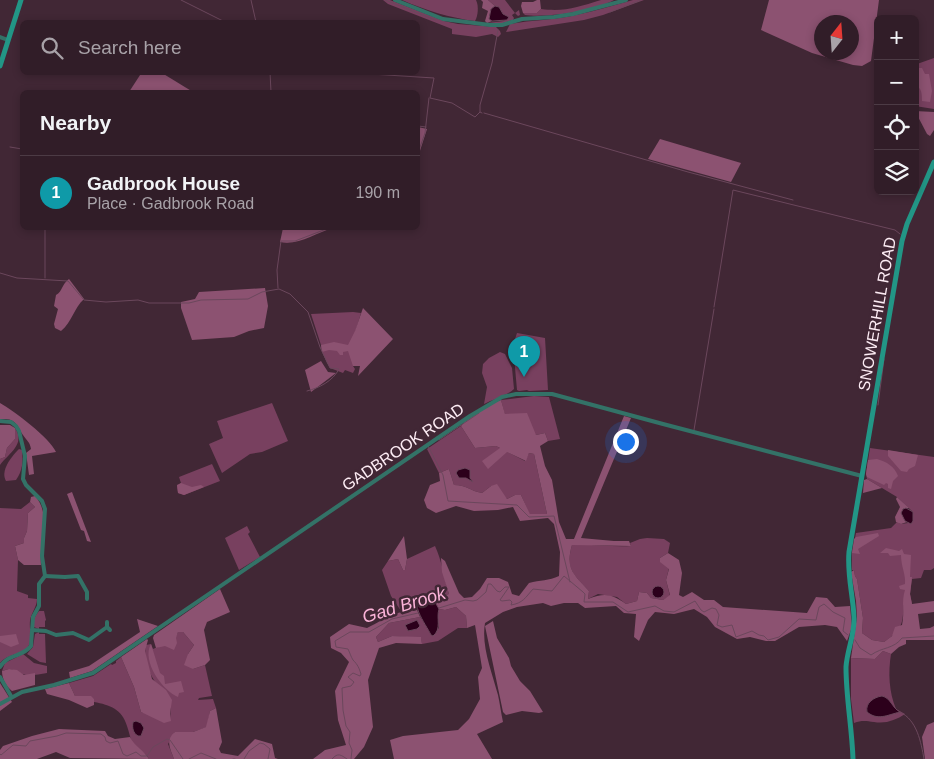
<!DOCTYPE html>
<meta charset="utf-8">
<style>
body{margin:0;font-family:Arial,sans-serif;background:#3d2a34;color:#f1f3f6}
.controls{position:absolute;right:15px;top:15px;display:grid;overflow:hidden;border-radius:8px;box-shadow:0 2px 8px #0003}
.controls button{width:45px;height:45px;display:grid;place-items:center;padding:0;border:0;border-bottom:1px solid #4c3b45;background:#311d28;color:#f1f3f6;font:25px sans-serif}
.compass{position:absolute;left:814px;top:15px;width:45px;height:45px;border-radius:50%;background:#311d28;box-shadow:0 2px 8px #0003;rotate:17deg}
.you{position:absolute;left:625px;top:441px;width:18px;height:18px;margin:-12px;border:4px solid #fff;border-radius:50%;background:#1a73e8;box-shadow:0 0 0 8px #1a73e833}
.badge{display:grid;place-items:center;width:32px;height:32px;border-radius:50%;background:#5bcebc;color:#fff;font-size:16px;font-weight:700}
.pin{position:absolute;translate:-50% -41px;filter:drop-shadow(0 1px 2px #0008)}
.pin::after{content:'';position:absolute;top:26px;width:18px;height:15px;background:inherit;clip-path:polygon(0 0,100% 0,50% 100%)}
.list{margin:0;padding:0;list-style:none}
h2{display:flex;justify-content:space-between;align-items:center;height:65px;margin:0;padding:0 20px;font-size:21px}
h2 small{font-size:16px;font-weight:400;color:#a8a2a8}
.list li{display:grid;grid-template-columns:32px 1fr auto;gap:15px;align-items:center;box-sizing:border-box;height:75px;padding:0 20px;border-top:1px solid #4c3b45}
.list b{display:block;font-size:19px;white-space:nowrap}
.list p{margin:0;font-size:16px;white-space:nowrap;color:#a8a2a8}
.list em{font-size:16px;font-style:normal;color:#a8a2a8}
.icon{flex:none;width:28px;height:28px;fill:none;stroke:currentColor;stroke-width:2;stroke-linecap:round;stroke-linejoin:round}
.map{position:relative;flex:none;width:934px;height:759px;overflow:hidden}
.search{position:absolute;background:#311d28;box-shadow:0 2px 8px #0003;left:20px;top:20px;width:400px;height:55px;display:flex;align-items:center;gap:12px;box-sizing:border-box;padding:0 18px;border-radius:8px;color:#a8a2a8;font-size:19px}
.panel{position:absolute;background:#311d28;box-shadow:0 2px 8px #0003;left:20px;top:90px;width:400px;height:140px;border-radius:8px}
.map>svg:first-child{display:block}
.green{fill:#78405f}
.forest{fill:#8c5271;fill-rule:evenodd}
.water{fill:#2c001b;stroke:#6b475c}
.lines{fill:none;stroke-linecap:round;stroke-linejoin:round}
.stream{stroke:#6b475c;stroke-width:1}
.street{stroke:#337267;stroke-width:4}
.secondary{stroke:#229686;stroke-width:5}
.labels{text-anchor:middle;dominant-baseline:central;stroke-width:5;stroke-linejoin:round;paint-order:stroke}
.street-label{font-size:16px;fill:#fdecf4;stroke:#412735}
.water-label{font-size:18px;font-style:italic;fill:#fab3d8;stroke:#412735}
</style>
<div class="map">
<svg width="934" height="759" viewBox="0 0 934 759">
<rect width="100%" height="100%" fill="#412735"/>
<g class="green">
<path d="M 383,0 L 390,0 L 444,21 L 458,24 L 496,27 L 500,31 L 501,34 L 498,37 L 492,34 L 476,37 L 452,34 L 452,29 L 388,4 Z"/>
<path d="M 402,0 L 476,0 C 479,6 478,16 475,21 C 450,18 425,10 402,0 Z"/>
<path d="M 488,0 L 505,0 L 515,13 L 519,10 L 520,15 L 518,16 L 515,13 L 512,15 L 514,18 L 513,20 L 503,23 L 487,23 L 504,21 L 508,17 L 503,14 L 499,7 L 495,6 Z"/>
<path d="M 601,0 L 614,0 C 595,11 547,18 525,15 L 523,13 L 537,13 L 541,9 C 565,12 578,7 601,0 Z"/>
<path d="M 633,0 L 644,0 L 603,15 L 584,20 L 506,32 L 510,24 C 532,20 554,20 576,15 C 595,11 614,5 633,0 Z"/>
<path d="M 934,58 L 934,109 L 915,106 L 915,76 L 917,64 Z"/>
<path d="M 353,312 L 361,313 L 355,333 L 353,366 L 355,369 L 353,373 L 345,370 L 343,373 L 330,368 L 327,363 L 322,352 L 321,345 L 311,314 Z"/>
<path d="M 517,333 L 545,338 L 548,390 L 529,391 L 527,390 L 519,391 L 517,390 L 513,345 Z"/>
<path d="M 500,352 L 505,354 L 512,368 L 514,389 C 508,395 492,400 484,404 L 487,387 L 482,373 L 483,364 L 489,358 Z"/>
<path d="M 534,396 L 549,397 L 560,439 L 548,441 L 545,433 L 536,435 L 505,415 L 501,400 Z"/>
<path d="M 272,403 L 288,441 L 262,452 L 250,454 L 222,473 L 209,444 L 223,438 L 217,421 Z"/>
<path d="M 461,426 L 475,448 L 496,446 L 525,461 L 529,453 L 534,454 L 547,514 L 530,515 L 521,495 L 515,495 L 507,499 L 491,486 L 482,493 C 470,491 467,485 454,485 L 449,469 L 439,473 L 427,449 Z"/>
<path d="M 15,428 C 26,444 9,453 0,465 L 0,459 L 5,457 L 7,448 L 15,439 Z"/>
<path d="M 870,448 L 934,457 L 934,568 L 931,570 L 924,570 L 921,578 L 912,579 L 910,594 L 912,604 L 903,605 C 904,625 900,631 884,642 L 872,640 L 862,633 L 863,618 L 857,579 L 855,576 L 854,570 L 852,570 L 852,553 L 856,533 L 891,528 L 897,522 L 901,524 L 908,523 L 913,512 L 897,497 L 867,479 L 866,474 Z"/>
<path d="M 19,449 L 22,450 C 23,461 23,470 16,480 L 6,481 C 0,471 11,457 19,449 Z"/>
<path d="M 212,464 L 220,481 L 184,495 L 178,493 L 177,486 L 181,483 L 179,477 Z"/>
<path d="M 30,502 L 35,507 L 28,513 L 27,531 L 24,538 L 24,543 L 15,546 L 18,560 L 17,591 L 28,595 L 28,598 L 37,599 C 37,607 31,613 30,621 C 29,629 33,642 27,648 C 20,655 7,654 0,663 L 0,508 L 21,509 Z"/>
<path d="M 247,526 L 250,532 L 248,534 L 260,557 L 239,570 L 225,538 Z"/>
<path d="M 647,538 L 664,539 L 670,543 L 668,553 L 660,558 L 669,568 L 666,580 L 670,596 L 663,600 L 651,598 L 647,593 L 639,592 L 637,601 L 626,604 L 617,597 L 598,594 L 588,599 L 589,591 C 574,575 565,569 572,545 C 592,544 611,547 631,546 L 630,543 L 640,539 Z"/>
<path d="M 435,546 C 442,561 444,578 449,594 L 438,597 L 435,602 L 431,595 L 426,593 L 418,598 L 417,610 L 401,611 L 391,596 L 382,570 L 388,561 L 398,559 L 403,570 L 405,570 L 407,559 Z"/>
<path d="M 456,607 L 466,616 L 467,628 L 458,628 L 438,641 L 422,644 L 421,638 L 392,636 L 378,642 L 376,637 L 389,623 L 420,617 L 427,624 L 431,635 L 439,628 L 437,616 L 439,609 L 445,610 Z"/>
<path d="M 39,611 L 44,611 L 46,620 L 45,621 L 45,627 L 39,627 L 39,629 L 34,627 C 32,621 35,616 39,611 Z"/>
<path d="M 39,632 L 39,634 L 45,634 L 46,663 L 40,662 L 27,654 L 33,647 L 35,634 Z"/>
<path d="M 178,632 L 183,632 L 194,645 L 188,654 L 193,669 L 205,665 L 212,696 L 199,698 L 198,700 L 213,699 L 216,708 L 210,711 L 207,727 L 193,732 L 175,732 L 168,744 L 174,759 L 149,759 C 145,751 137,750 132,742 C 130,737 129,732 127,726 C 122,709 110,705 94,702 L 94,699 L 75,696 L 69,683 L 93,676 L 111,664 L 112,665 L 116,663 L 116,661 L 121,657 L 134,687 L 141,712 L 170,721 L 171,703 C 158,687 141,667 146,645 L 151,644 L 153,649 C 163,645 174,644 178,632 Z"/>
<path d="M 883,651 L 891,654 C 888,673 889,692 896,709 L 905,714 C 896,720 886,724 874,722 C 866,721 862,720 854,723 L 851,699 L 851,658 L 875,659 Z"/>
<path d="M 23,654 L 34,663 L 47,666 L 47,673 C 40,674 32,676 26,675 C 15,673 15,666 2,671 L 5,663 Z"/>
</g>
<g class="forest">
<path d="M 481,0 L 488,0 L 495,6 L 491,9 L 489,17 L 492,21 L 487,23 L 485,21 L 488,11 L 482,8 L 483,2 Z"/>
<path d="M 537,0 L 540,0 L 541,9 L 537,13 L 523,13 L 521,6 L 522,2 L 533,2 Z"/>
<path d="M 769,0 L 879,0 L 871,61 L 862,66 L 853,65 L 812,53 L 761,30 ZM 852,22 L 852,52 L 822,52 L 822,22 Z"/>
<path d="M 917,68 L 922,68 L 925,74 L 929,74 L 932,91 L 930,102 L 922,101 C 922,94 922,88 915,85 Z"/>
<path d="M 142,72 L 162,73 L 193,92 L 129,92 Z"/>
<path d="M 915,111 L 934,112 L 934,130 L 930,136 L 927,134 Z"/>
<path d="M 418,127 L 427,129 L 418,157 Z"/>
<path d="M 660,139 L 741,163 L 731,182 L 648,159 Z"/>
<path d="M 283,228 L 332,228 C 316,233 298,246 280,242 Z"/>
<path d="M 69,279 L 84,299 C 74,308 72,322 61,331 L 55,328 L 54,324 L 58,309 L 54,306 L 56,295 C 63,291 61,285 69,279 Z"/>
<path d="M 265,288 L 268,306 L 264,328 L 249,331 L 234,337 L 192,340 L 181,308 L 181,302 L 195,299 L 199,292 Z"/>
<path d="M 363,308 L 393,339 L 358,376 L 360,366 L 353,366 L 348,351 L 343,352 L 343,355 L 340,355 L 337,351 L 329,350 L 322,352 L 321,345 L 334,342 L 348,345 L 355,331 Z"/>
<path d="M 321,361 L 328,372 L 336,373 L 311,392 L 305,370 Z"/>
<path d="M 501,400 L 505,414 L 527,413 L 536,435 L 545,433 L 548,441 L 540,446 L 545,466 L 552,480 L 559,522 L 566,539 L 574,539 L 624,416 L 631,418 L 581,538 L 614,541 L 629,541 L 631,546 L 572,545 C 565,569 574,575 589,591 L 588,599 C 604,593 611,593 626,604 L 637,601 L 639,592 L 647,593 L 651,598 L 663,600 L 670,595 L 666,580 L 669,569 L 660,562 L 660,558 L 668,553 L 679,560 L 682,573 L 679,595 L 683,597 L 692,592 L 704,600 L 714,600 L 723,607 L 807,613 L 816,597 L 827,598 L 835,607 L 850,606 L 852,627 L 847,641 L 837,627 L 825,625 L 799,627 L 775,641 L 766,641 L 750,637 L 737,639 L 715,627 L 707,617 L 694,609 L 674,614 L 655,612 L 648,620 L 639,641 L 634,637 L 636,614 L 624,613 L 616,606 L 585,608 L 578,603 L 564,603 L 551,606 L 543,603 L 517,607 L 503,612 L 485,623 C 481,646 492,672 498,695 C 500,704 501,713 503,722 L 477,734 L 492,759 L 394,759 L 390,740 L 403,736 L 458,730 L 469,719 L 480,699 L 478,677 L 482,668 L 475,625 L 467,628 L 466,616 L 456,607 L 445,610 L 439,609 L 435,602 L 438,597 L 449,594 L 442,572 L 441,558 L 445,561 L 459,593 L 464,598 L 472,597 L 480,589 L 487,578 L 499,578 L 508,582 L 512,594 L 519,596 L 529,583 C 540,580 549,581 559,576 L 560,552 L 554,524 L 548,518 L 520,521 L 513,507 L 498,510 L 474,511 L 456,506 L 436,513 L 427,508 L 424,500 L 430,485 L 440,481 L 439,473 L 449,469 L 454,485 C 467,485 470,491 482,493 L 491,486 L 497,484 L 507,499 L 515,495 L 521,495 L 530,514 L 547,514 L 534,454 L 529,453 L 526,461 L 507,452 L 488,469 L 482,461 L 500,448 L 496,446 L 475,448 L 461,426 L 464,422 L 491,404 Z"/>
<path d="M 0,403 C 14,411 50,438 56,452 L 32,456 L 34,474 L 29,475 L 26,453 L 31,449 C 30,442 27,441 23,435 C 16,424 16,418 0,419 Z"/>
<path d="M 0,425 L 10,425 L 15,428 L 15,439 L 7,448 L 5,457 L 0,459 Z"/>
<path d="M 888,450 L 918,455 L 915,466 L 909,469 L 907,472 L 901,471 L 888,456 Z"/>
<path d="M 877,459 C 887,462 894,466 898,476 L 893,481 L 891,489 L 888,488 L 888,484 L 886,483 L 884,485 L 867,477 L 866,474 L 868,460 Z"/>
<path d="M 867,479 L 882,488 L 863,493 L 864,480 Z"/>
<path d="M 181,483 L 192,487 L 201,485 L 204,487 L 184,495 L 178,493 L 177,485 Z"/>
<path d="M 72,492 L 91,542 L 87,541 L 84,531 L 81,530 L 67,494 Z"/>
<path d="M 35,496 C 52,514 39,543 41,565 L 24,565 L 18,560 L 15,546 L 24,543 L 24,538 L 27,531 L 28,513 L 35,507 L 30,502 L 31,497 Z"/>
<path d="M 897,497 L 909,508 L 906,508 L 904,515 L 907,522 L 901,524 L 896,522 L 895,517 L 900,507 L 896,499 Z"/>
<path d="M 878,533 L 879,536 L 858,549 L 860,554 L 852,553 L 854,539 L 856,537 Z"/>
<path d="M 404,536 L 407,559 L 405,570 L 403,570 L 398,559 L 388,561 Z"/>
<path d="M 886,548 L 899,551 L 902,549 L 904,554 L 911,555 L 910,577 L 912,577 L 910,594 L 912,604 L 934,601 L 934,612 L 918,614 L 920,629 L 930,628 L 934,626 L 934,640 L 906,640 L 906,644 L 899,647 L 891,654 L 883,651 L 875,659 L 851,658 L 857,617 L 856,601 L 851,572 L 854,570 L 855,576 L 857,579 L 863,618 L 862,633 L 872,640 L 884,642 L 892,636 L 895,627 L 902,625 C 905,612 901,602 905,590 L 900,589 L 899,586 L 905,584 C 906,575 901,566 901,555 L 890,556 L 888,553 L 880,553 Z"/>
<path d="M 220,589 L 230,612 L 207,622 L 204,630 L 210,660 L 205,665 L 193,669 L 184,665 L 188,654 L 194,645 L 183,632 L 178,632 L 176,638 L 177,643 L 174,650 L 165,646 L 156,648 L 153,638 L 154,635 Z"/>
<path d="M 417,610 L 420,617 L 389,623 L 376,637 L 378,642 L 392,636 L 421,637 L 422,644 L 396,643 L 379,648 L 368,680 L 373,727 L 364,747 L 354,759 L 313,759 L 325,750 L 346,745 L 338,720 L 335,691 L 349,662 L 341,653 L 331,648 L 330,637 L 349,624 L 367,628 C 389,617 392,612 417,610 Z"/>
<path d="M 137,619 L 158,626 L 92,671 L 70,678 L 69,672 L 89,666 L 140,632 Z"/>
<path d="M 493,621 L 497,638 L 509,658 L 511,666 L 520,681 L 530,691 L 543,712 L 539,713 L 522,711 L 506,715 L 503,712 L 485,626 Z"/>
<path d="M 16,634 L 19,644 L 11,647 L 0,642 L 0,636 Z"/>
<path d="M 147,639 L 148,640 L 145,651 L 152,679 L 166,690 L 172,700 L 170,714 L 171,721 L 164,723 L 141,712 L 134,687 L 121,657 Z"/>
<path d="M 151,644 L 160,673 L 164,676 L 165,684 L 181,681 L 184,692 L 179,693 L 178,697 C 163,691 141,661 151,644 Z"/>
<path d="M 9,669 L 17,670 L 24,675 L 35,673 L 35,685 L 12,691 C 6,686 2,679 2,671 Z"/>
<path d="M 0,683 L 12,702 L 0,711 Z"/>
<path d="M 69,683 L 75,696 L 91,696 L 94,699 L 94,705 L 87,708 L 69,700 L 47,694 L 45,689 Z"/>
<path d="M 216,708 L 222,742 L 219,749 L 221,753 L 238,756 L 255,739 L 272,744 L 275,758 L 278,759 L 174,759 C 170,748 165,740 175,732 L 193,732 L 206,727 L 210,711 Z"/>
<path d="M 934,722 L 934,759 L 925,759 L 922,737 L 927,725 Z"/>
<path d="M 59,729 L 105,731 L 108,736 L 115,739 L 130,737 C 135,747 144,750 149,759 L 70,758 L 56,752 L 37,759 L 0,759 L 0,750 L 3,746 L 32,736 Z"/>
</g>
<g class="water">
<path d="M 495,6 L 499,7 L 503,14 L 509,17 L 507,20 L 492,21 L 489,19 L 491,9 Z"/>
<path d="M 465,468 L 470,470 L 470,478 L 473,482 L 466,478 L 459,478 L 456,473 L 458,470 Z"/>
<path d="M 906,508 L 913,512 L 913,521 L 911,524 L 905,521 L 901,513 L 903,509 Z"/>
<circle cx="658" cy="592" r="6"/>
<path d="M 426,593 L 431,595 L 439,609 C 436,618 442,629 433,636 L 431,635 C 426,624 405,599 426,593 Z"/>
<path d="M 417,620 L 420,626 L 417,629 L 408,631 L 405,625 Z"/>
<path d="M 882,696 C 891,698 892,708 900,712 C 887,715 878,721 867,712 C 865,703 874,697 882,696 Z"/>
<path d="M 136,721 L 141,723 L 144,728 L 141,736 L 138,736 C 133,733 132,728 133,722 Z"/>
</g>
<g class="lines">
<g class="stream">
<path d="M 181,0 L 225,22"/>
<path d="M 251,0 L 256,22"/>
<path d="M 385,0 L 435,20"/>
<path d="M 610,12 L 641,0"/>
<path d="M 270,72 L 271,92"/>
<path d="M 339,72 L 434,78 L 430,98 L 452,103 L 475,117 L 480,112 L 482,113"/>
<path d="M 480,112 L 480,105 L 492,63 L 498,30"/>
<path d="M 484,113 L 688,172 L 793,200"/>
<path d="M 418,126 L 426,127"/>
<path d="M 10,147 L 22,149"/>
<path d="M 418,153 L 425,133 L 429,98"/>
<path d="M 45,228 L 45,278"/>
<path d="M 0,273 L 17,278 L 68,281 L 84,300 L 106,302 L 138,300 L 149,303 L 189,303 L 201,300 L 248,299 L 262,292 L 279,289 L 290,294 L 308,312 L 320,347 L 330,368 L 339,369 C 333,381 319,388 307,391"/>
<path d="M 278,288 L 277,270 L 281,241 L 295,241 L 329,228"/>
<path d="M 714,307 L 733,190 L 895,230 L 900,234"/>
<path d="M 878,405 L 884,359"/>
<path d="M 694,430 L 714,309"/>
<path d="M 439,440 L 479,413"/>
<path d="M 428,446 L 443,475 L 448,501 L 517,505 L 529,517 L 554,516 L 570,582"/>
<path d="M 439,608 L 465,600 L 473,601 L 477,600 L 486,592 L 488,584 L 491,584 L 497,591 L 500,592 L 505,587 L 509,587 L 500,600 L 502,601 L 510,600 L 512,602 L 511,605 C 523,603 525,598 533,589 L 552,591 L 564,576 L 583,592 L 585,594 L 584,602 L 613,602 L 628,612 L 655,606 L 664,611 L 674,612 L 695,601 L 701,610 L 704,612 L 712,608 L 716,609 L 719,615 L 717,625 L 722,627 L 732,625 L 736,637 L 752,631 L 759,635 L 764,636 L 768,640 L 779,637 L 799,619 L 816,620 L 819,607 L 824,604 L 833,612 L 845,618 L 843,631 L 848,635"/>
<path d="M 855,640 L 860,648 L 871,655 C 882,647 894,649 902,638 L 934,636"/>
<path d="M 900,712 C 917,720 921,742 924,759"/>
<path d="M 0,754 L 1,755 L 13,745 L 26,746 L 30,741 L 57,736 L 66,733 L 101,734 L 105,737 L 106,741 L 110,743 L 118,741 L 123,754 L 127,756 L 136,752 L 141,756 L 147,756 L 153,747 L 167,739 L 170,740 L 183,759"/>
<path d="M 189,759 L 201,753 L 216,759"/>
<path d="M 233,759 L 235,759"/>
<path d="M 244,759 L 249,751 L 260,743 L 264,744 L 270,749 L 268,759"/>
<path d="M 332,759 C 338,752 341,755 347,759"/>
<path d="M 351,759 L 352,750 L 349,743 L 350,732 L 346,726 L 343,710 L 342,688 L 351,686 L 354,682 L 348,677 L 353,673 L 360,676 L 361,674 C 359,668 358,665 353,660 C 351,657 350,653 348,649 L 336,647 L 335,641 L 350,632 L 369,632 L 392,619 L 418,613"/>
</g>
<g class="street">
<path d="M 395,0 L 443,19 L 490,25 L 502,25 L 522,19 L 554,17 L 573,14 L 626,0"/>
<path d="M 0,37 L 8,40"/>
<path d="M 0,421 L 11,422 L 16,426 L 19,431 L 25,456 L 23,479 L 26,485 L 42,501 L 45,509 L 42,556 L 45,576 L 39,584 L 39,606 L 33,617 L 31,646 C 23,657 7,654 0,667"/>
<path d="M 45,576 L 65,577 L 78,576 L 87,592 L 87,599"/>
<path d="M 107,622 L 107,627 L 110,630"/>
<path d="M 32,630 L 46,631 L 56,635 L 73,633 L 89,640 L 107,627"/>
<path d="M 0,677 L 11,696"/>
<path d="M 0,704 L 22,692 L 54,685 L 93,673 L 470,416 L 502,397 L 516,394 L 552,394 L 663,424 L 862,476"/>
</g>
<g class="secondary">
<path d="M 0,66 L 21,0"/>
<path d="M 853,759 C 852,728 846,698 846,667 C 847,650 855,634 854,617 C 853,595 847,575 849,552 L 902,241 L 907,224 L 934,162"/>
</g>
</g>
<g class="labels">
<g class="street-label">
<text transform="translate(877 314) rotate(-80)">SNOWERHILL ROAD</text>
<text transform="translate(403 447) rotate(-34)">GADBROOK ROAD</text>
</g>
<g class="water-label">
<text transform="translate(404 605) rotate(-17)">Gad Brook</text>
</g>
</g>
</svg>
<div class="controls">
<button>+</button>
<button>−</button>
<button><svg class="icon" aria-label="locate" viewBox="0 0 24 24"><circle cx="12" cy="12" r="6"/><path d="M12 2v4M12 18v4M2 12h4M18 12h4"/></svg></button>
<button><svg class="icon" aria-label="layers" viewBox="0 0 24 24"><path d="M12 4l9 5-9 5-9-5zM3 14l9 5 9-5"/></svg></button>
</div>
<svg class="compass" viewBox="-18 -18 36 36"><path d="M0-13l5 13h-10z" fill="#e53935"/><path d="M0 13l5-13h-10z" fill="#a8a2a8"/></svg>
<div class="you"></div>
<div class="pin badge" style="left:524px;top:377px;background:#0f9aa8">1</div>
<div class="search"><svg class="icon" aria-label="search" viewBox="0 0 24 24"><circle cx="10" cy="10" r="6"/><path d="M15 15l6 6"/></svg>Search here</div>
<section class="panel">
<h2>Nearby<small></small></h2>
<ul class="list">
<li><span class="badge" style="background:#0f9aa8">1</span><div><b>Gadbrook House</b><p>Place · Gadbrook Road</p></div><em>190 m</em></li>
</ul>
</section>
</div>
